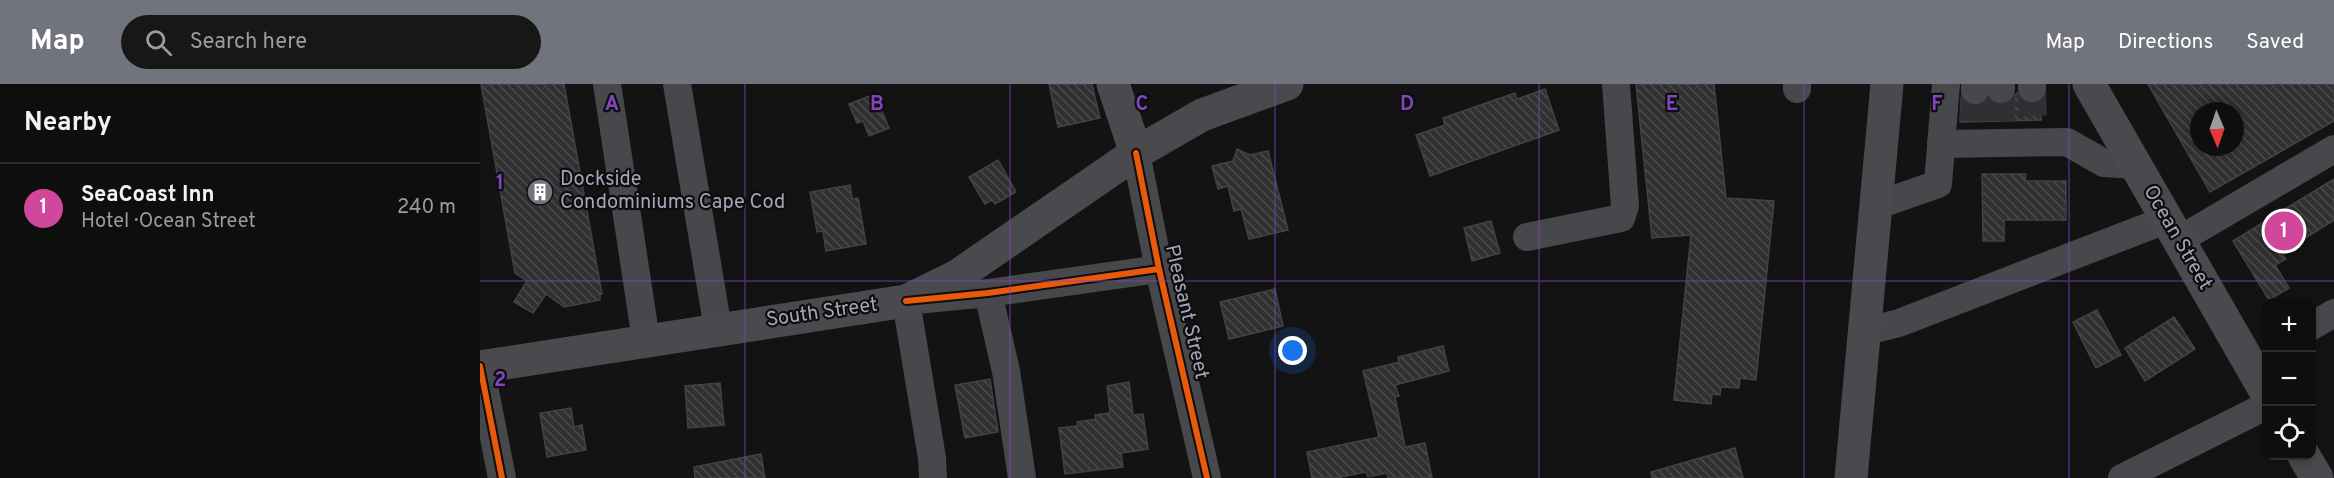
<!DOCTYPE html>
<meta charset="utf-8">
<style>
body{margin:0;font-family:Overpass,sans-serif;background:#171717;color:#f1f3f6}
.controls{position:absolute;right:18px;bottom:18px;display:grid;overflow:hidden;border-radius:12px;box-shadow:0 3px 9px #0003}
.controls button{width:54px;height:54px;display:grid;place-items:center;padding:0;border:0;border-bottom:2px solid #2e2e2e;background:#0e0e0e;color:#f1f3f6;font:30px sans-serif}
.compass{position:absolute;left:1710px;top:18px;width:54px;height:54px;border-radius:50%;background:#0e0e0e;box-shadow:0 3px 9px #0003;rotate:178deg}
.you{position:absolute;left:813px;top:267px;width:21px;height:21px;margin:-15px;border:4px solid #fff;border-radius:50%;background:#1a73e8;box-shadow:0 0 0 9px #1a73e833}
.badge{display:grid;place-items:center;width:39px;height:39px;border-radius:50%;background:#71737d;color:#fff;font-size:20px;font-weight:700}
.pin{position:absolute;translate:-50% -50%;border:3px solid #fff;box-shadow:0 2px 6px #0006}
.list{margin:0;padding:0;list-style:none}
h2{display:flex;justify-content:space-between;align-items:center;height:78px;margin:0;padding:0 24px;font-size:26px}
h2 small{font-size:20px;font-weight:400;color:#9b9c9e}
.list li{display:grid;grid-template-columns:39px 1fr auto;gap:18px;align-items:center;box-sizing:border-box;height:90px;padding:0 24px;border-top:2px solid #2e2e2e}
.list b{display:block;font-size:22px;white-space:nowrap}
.list p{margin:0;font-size:20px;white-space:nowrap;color:#9b9c9e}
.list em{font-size:20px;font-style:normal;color:#9b9c9e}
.icon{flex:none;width:33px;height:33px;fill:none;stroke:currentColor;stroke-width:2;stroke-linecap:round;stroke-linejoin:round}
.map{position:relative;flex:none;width:1854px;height:394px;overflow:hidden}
header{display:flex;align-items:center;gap:36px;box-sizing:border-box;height:84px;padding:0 30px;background:#71737d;color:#fff}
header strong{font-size:28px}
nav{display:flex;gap:33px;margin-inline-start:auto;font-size:21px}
.search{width:420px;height:54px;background:#171717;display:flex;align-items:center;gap:15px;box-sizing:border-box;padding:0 21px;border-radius:33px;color:#9b9c9e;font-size:22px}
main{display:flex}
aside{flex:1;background:#0e0e0e}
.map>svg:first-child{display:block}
.building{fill:url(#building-back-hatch);stroke:#424247;stroke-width:1.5;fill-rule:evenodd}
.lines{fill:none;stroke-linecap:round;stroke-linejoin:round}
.minor-tunnel{stroke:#303034;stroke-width:28;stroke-dasharray:28 14;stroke-linecap:butt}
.minor{stroke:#47484c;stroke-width:28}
.major{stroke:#4a4a4e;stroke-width:33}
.cycleway-casing{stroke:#0e0d0f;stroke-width:10}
.cycleway{stroke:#e8590c;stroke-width:6}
.grid{fill:none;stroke:#8344bd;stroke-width:1.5;stroke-opacity:0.55}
.labels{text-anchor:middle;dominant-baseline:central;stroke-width:4.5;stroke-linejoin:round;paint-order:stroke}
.poi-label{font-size:20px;fill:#a3a6b6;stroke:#0e0d0f;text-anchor:start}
.street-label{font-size:20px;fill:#a3a6b6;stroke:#0e0d0f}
.grid-label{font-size:20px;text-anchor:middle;font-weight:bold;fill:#8344bd;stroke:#0e0d0f;stroke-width:4.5;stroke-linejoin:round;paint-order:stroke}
</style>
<header>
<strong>Map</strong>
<div class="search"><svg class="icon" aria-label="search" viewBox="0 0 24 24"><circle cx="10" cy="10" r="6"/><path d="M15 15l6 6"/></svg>Search here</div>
<nav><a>Map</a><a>Directions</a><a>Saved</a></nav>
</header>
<main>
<aside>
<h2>Nearby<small></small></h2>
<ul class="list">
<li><span class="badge" style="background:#d1479c">1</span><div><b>SeaCoast Inn</b><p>Hotel · Ocean Street</p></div><em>240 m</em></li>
</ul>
</aside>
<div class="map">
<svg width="1854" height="394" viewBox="0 0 1854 394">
<defs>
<pattern id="building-back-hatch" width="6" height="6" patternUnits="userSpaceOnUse" patternTransform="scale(1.5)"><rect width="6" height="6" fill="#303031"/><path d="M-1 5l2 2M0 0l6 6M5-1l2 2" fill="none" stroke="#4b4b4d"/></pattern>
</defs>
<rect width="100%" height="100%" fill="#131313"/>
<g class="building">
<path d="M 1,0 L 84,0 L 122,210 L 120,211 L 120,216 L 84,223 L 66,210 L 53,229 L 34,218 L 47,197 L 35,189 Z"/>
<path d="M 569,0 L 612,0 L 620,34 L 578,43 Z"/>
<path d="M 1156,0 L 1234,0 L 1246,114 L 1294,117 L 1276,296 L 1260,294 L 1259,304 L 1241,303 L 1240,311 L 1232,310 L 1231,320 L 1194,316 L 1211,151 L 1172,154 Z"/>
<path d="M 1668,0 L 1854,0 L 1854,37 L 1730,108 ZM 1719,27 L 1755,27 L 1755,63 L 1719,63 Z"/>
<path d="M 1065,5 L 1079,46 L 950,92 L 936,51 L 965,41 L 963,34 L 1035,9 L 1037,15 Z"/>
<path d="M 1537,9 L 1544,19 L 1553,20 L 1561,17 L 1561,36 L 1480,38 L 1481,15 L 1487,21 L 1494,22 L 1503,21 L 1509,15 L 1513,20 L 1522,21 L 1530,19 Z"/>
<path d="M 395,10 L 409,44 L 389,52 L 383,37 L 377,39 L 369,20 Z"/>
<path d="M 757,65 L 770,71 L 788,67 L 808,146 L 769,155 L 761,125 L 754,127 L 748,102 L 738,105 L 732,82 L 753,77 Z"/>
<path d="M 518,76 L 536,108 L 515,120 L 512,116 L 505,120 L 489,93 Z"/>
<path d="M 1502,90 L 1546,90 L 1545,97 L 1586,97 L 1586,136 L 1524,136 L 1524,157 L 1503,157 Z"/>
<path d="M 1854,95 L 1854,136 L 1802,169 L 1806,175 L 1795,181 L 1809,204 L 1789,216 L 1753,157 Z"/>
<path d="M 370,101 L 372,115 L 378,114 L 386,160 L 346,167 L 343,147 L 337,148 L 330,108 Z"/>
<path d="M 1011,137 L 1020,169 L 992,177 L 984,144 Z"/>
<path d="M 795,205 L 803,242 L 749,255 L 740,218 Z"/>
<path d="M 1617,226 L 1641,271 L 1616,284 L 1593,238 Z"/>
<path d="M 1694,233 L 1715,265 L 1665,297 L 1645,264 Z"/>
<path d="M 963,262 L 969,287 L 915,301 L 919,312 L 915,313 L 925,363 L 945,359 L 952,394 L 908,394 L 907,389 L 888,393 L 886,388 L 856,394 L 832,394 L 827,368 L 899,353 L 883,287 L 919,278 L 918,273 Z"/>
<path d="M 510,295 L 518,348 L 485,354 L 475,301 Z"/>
<path d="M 649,298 L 653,331 L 663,330 L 668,365 L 641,369 L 643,383 L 585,390 L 579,344 L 598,342 L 597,338 L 616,335 L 615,331 L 630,329 L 627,302 Z"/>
<path d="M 240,299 L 244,341 L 208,344 L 205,302 Z"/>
<path d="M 91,324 L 94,343 L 102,341 L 106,366 L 67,373 L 60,329 Z"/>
<path d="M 1255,364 L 1263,394 L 1172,394 L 1171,388 Z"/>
<path d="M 281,370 L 285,394 L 215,394 L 214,383 Z"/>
</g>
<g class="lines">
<g class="minor-tunnel">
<path d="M 1552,4 L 1553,36"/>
<path d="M 1494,37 L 1495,6"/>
<path d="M 1521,37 L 1521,5"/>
</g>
<g class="minor">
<path d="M 127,0 L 166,256"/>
<path d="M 197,0 L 238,245"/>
<path d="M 1317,0 L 1317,5"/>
<path d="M 1521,0 L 1521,5"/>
<path d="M 1552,4 L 1552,0"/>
<path d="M 1495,6 L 1495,0"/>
<path d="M 1461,60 L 1587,58 L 1624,79 L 1655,81"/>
<path d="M 656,69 L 679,185 L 727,394"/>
<path d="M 1395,122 L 1458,100 L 1466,0"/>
<path d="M 1047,153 L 1141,134 L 1145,122 L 1136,0"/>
<path d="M 1699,156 L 1854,65"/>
<path d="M 508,209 L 526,287 L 542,394"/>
<path d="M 1832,242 L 1854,229"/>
<path d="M 1384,245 L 1399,244 L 1419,239 L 1688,135"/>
<path d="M 0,282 L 22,394"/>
<path d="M 453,394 L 452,374 L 426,217 L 508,209 L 679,185"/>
<path d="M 1642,394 L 1786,322"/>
</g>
<g class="major">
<path d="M 633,0 L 656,69"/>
<path d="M 1609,0 L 1786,308"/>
<path d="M 0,283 L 426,217 L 477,192 L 656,69 L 722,31 L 807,0"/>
<path d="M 1824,372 L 1837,394"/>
<path d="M 1371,394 L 1407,0"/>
</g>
<defs>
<g id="cycleway">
<path d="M 656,69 L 679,185 L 727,394"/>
<path d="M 426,217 L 508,209 L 679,185"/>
<path d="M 0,282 L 22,394"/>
</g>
</defs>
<use href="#cycleway" class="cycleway-casing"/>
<use href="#cycleway" class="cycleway"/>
</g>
<path class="grid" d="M 265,0 L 265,394M 530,0 L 530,394M 795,0 L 795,394M 1059,0 L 1059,394M 1324,0 L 1324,394M 1589,0 L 1589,394M 0,197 L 1854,197"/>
<defs>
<symbol id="building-disc" viewBox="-11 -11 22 22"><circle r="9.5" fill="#71737d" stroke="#0e0d0f"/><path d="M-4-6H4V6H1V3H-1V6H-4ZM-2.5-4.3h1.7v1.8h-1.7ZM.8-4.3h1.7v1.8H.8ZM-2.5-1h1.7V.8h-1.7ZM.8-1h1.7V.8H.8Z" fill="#fff"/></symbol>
</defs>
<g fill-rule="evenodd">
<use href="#building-disc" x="45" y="93" width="30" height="30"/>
</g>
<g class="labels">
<g class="poi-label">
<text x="80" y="96">Dockside<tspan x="80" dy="23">Condominiums Cape Cod</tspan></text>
</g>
<g class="street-label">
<text transform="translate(1697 154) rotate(60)">Ocean Street</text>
<text transform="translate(706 228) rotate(77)">Pleasant Street</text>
<text transform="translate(342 229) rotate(-8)">South Street</text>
</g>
</g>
<g class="grid-label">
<text x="132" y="26">A</text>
<text x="397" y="26">B</text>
<text x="662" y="26">C</text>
<text x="927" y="26">D</text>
<text x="1192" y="26">E</text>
<text x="1457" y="26">F</text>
<text x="20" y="105">1</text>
<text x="20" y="302">2</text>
</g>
</svg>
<div class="controls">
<button>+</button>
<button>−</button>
<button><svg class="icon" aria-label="locate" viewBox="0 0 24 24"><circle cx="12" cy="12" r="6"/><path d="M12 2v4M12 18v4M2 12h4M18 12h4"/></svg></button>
</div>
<svg class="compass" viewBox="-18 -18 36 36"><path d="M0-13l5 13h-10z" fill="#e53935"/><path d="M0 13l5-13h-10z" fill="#9b9c9e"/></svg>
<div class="you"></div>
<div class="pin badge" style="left:1804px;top:147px;background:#d1479c">1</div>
</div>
</main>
